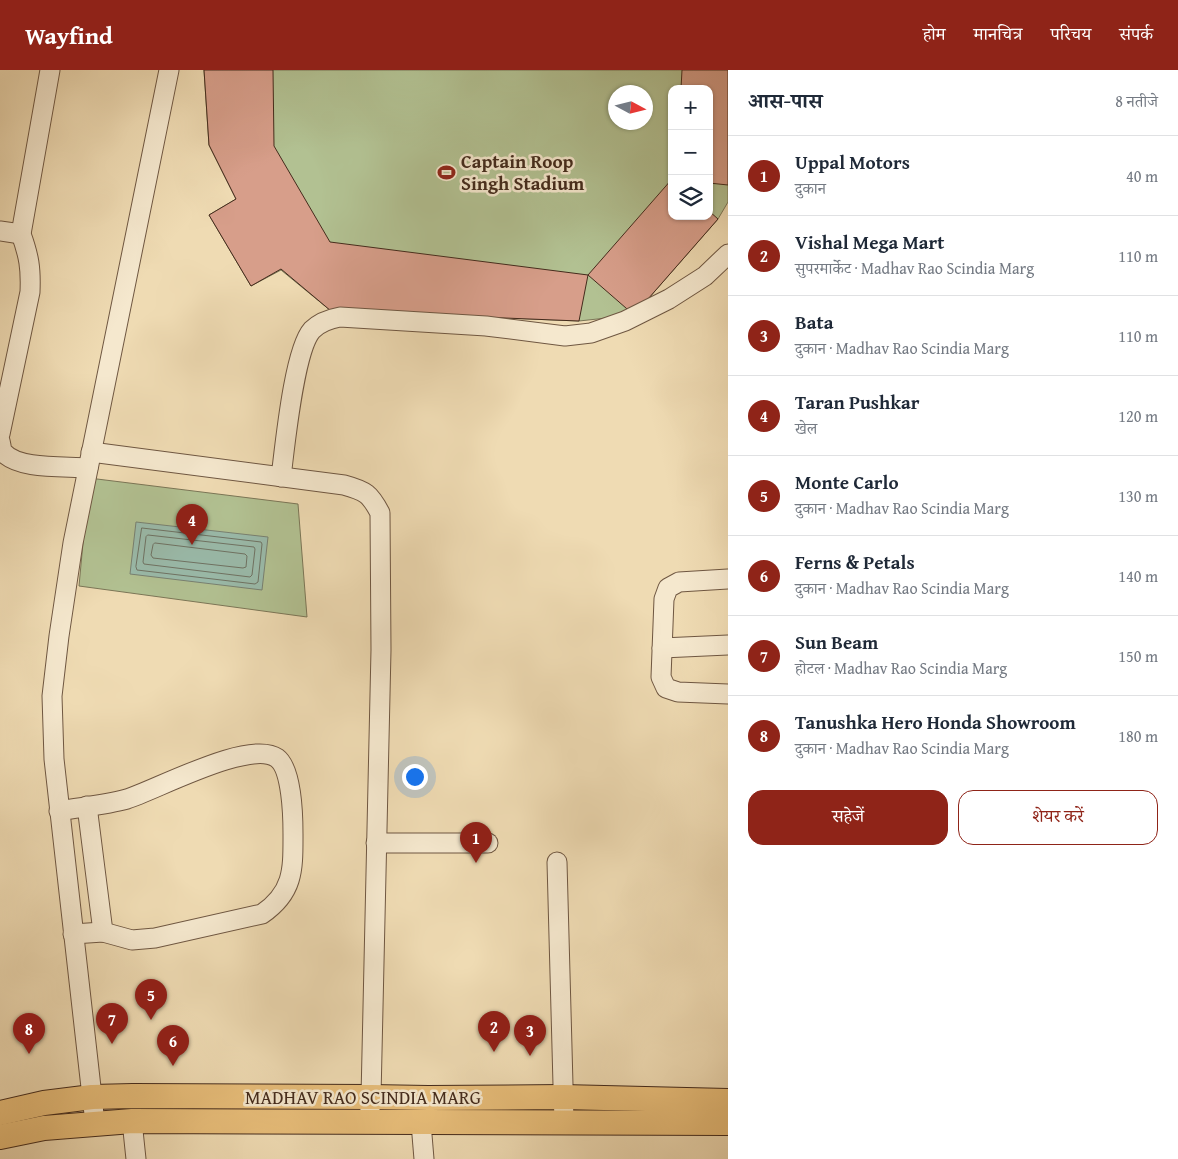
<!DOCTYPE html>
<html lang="hi">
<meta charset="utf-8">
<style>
body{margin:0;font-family:"Gentium Book Plus","Noto Serif Devanagari",serif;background:#f6f6f7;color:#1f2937}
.controls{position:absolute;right:15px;top:15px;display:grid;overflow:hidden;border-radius:10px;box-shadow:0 1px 4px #0004}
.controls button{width:45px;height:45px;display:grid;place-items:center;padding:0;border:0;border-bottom:1px solid #e0e1e3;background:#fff;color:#1f2937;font:25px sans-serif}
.compass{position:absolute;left:608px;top:15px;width:45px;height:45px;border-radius:50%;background:#fff;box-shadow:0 1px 4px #0004;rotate:97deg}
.you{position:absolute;left:414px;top:706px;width:18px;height:18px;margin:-12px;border:4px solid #fff;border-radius:50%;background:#1a73e8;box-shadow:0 0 0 8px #1a73e833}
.badge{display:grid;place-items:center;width:32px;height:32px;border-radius:50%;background:#8f2418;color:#fff;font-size:16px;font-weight:700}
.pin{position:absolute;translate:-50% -41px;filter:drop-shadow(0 1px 2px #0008)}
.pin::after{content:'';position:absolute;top:26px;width:18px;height:15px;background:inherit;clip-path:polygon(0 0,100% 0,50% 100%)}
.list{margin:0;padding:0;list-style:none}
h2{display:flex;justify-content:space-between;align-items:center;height:65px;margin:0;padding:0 20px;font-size:21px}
h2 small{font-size:16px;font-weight:400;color:#747a83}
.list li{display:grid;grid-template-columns:32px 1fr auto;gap:15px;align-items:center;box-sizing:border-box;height:80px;padding:0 20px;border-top:1px solid #e0e1e3}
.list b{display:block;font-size:19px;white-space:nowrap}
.list p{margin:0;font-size:16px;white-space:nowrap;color:#747a83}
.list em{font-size:16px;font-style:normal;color:#747a83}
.actions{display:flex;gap:10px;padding:15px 20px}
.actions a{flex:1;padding:11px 0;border:1px solid #8f2418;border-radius:15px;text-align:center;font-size:18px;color:#8f2418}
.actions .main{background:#8f2418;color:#fff}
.icon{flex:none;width:28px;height:28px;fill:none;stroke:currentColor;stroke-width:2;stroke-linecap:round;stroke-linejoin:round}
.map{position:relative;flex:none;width:728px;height:1089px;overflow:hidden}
header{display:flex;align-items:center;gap:30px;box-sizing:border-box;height:70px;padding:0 25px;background:#8f2418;color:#fff}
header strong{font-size:24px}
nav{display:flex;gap:28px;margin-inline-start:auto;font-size:18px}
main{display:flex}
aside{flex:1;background:#fff}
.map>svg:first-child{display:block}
.green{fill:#b2c192;stroke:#7b7657;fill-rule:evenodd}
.water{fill:#9abbab;stroke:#788172}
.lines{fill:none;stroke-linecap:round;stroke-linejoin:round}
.shore{stroke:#6f7364;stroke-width:1}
.building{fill:#d79e8a;stroke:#442b1c}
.minor-casing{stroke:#6f5742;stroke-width:21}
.major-casing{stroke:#442b1c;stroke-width:26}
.minor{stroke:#f5e8ce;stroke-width:19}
.major{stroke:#e8be7a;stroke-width:24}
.labels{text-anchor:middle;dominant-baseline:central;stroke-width:5;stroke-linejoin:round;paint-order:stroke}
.poi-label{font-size:19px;font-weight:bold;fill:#442b1c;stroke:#f5e8ce;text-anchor:start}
.street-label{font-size:19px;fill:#442b1c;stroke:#f5e8ce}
</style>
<header>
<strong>Wayfind</strong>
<nav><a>होम</a><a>मानचित्र</a><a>परिचय</a><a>संपर्क</a></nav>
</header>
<main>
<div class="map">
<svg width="728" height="1089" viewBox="0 0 728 1089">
<rect width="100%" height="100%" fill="#efdbb3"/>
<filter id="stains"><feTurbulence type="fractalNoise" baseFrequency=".004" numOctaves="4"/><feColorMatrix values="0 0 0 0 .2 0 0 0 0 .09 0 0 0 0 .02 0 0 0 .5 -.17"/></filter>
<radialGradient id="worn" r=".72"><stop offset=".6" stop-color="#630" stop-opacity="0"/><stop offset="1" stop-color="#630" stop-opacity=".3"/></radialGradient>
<g class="green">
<path d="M 204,0 L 728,0 L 728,132 L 718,149 L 634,245 L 579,251 L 331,241 L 281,200 L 251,216 L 209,145 L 236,129 L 209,75 ZM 672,19 L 709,19 L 709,146 L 672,146 ZM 616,22 L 646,22 L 646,52 L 616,52 Z"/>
<path d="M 89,408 L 298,434 L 307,547 L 79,516 Z"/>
</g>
<path class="water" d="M 136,452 L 268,467 L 262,520 L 130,504 Z"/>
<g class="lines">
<g class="shore">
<path d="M 142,458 L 261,472 L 262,474 L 258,512 L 255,514 L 137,500 L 136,497 Z"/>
<path d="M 148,465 L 254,477 L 255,479 L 252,505 L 250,507 L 144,494 L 143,492 L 146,467 Z"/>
<path d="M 155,473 L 245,484 L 247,486 L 246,497 L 243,498 L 153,488 L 151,485 L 153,475 Z"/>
</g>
</g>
<g class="building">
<path d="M 204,0 L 273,0 L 274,76 L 330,172 L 588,205 L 579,251 L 331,241 L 281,199 L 251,216 L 209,145 L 236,129 L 209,75 Z"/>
<path d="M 682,0 L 728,0 L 728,115 L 709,113 L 709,19 L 681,19 Z"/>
<path d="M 672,109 L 672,146 L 709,146 L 709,141 L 718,149 L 634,245 L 588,205 Z"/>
</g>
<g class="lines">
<defs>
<g id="minor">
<path d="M 0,161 L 21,164"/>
<path d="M 0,364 L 30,222 C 31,198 29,186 21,164 L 50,0"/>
<path d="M 0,371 C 1,374 1,379 3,382 C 18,400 65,396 88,398"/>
<path d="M 91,382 L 344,415 C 366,421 370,424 380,443 L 381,580 L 371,1027 L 369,1051"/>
<path d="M 281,407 C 285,376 294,280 312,260 C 320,252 329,249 340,247 L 486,256 L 565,266 L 591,263 L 625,251 L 669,229 L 705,206 L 728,184"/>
<path d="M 728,509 L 679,512 L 668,518 L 664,529 L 661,607 L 666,618 L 678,622 L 728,624"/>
<path d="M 662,578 L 728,575"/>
<path d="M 87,736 L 103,862"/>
<path d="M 59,741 C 81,737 105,735 127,729 C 158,719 250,669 277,688 C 292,699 293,746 293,764 C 293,799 294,822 262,844 L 155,868 L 132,870 L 103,862 L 73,864"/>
<path d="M 376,773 L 488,773"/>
<path d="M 557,792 L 564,1052"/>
<path d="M 132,1051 L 136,1089"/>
<path d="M 95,1053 L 54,689 L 52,626 L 59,566 L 73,473 L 169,0"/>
<path d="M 421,1053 L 424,1089"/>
</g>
<g id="major">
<path d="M 0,1043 L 44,1033 L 92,1027 L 133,1026 L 371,1027 L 428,1028 L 563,1027 L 728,1031"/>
<path d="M 0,1067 L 44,1058 L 132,1051 L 728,1053"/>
</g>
</defs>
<use href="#minor" class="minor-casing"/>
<use href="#major" class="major-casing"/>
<use href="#minor" class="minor"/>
<use href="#major" class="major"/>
</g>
<defs>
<symbol id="stadium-bare" viewBox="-9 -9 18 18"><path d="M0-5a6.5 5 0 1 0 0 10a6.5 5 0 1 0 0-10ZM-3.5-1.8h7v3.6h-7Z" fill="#8f2418" stroke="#f5e8ce" stroke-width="2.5" paint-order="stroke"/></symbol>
</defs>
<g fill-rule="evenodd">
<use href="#stadium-bare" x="434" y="90" width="25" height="25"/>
</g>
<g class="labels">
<g class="poi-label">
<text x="461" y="91">Captain Roop<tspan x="461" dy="22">Singh Stadium</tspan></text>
</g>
<g class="street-label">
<text x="363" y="1027">MADHAV RAO SCINDIA MARG</text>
</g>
</g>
<rect width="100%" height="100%" filter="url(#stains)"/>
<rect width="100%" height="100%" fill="url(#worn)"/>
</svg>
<div class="controls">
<button>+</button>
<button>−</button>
<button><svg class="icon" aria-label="layers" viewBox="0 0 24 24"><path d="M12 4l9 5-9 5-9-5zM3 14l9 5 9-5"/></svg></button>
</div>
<svg class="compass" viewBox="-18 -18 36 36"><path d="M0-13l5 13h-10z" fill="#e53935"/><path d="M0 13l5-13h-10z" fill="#747a83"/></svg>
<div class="you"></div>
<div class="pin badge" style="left:476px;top:793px">1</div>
<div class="pin badge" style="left:494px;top:982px">2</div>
<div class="pin badge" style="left:530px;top:986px">3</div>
<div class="pin badge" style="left:192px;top:475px">4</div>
<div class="pin badge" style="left:151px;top:950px">5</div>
<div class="pin badge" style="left:173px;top:996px">6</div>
<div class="pin badge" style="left:112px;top:974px">7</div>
<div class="pin badge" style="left:29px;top:984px">8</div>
</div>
<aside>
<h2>आस-पास<small>8 नतीजे</small></h2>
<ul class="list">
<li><span class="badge">1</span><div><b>Uppal Motors</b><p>दुकान</p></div><em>40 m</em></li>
<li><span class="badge">2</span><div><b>Vishal Mega Mart</b><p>सुपरमार्केट · Madhav Rao Scindia Marg</p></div><em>110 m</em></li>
<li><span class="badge">3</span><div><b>Bata</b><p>दुकान · Madhav Rao Scindia Marg</p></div><em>110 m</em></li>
<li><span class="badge">4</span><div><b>Taran Pushkar</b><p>खेल</p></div><em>120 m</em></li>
<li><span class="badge">5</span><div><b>Monte Carlo</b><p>दुकान · Madhav Rao Scindia Marg</p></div><em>130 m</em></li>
<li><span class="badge">6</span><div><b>Ferns &amp; Petals</b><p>दुकान · Madhav Rao Scindia Marg</p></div><em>140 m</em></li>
<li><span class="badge">7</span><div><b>Sun Beam</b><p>होटल · Madhav Rao Scindia Marg</p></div><em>150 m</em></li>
<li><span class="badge">8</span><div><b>Tanushka Hero Honda Showroom</b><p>दुकान · Madhav Rao Scindia Marg</p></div><em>180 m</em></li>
</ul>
<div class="actions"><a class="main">सहेजें</a><a>शेयर करें</a></div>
</aside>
</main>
